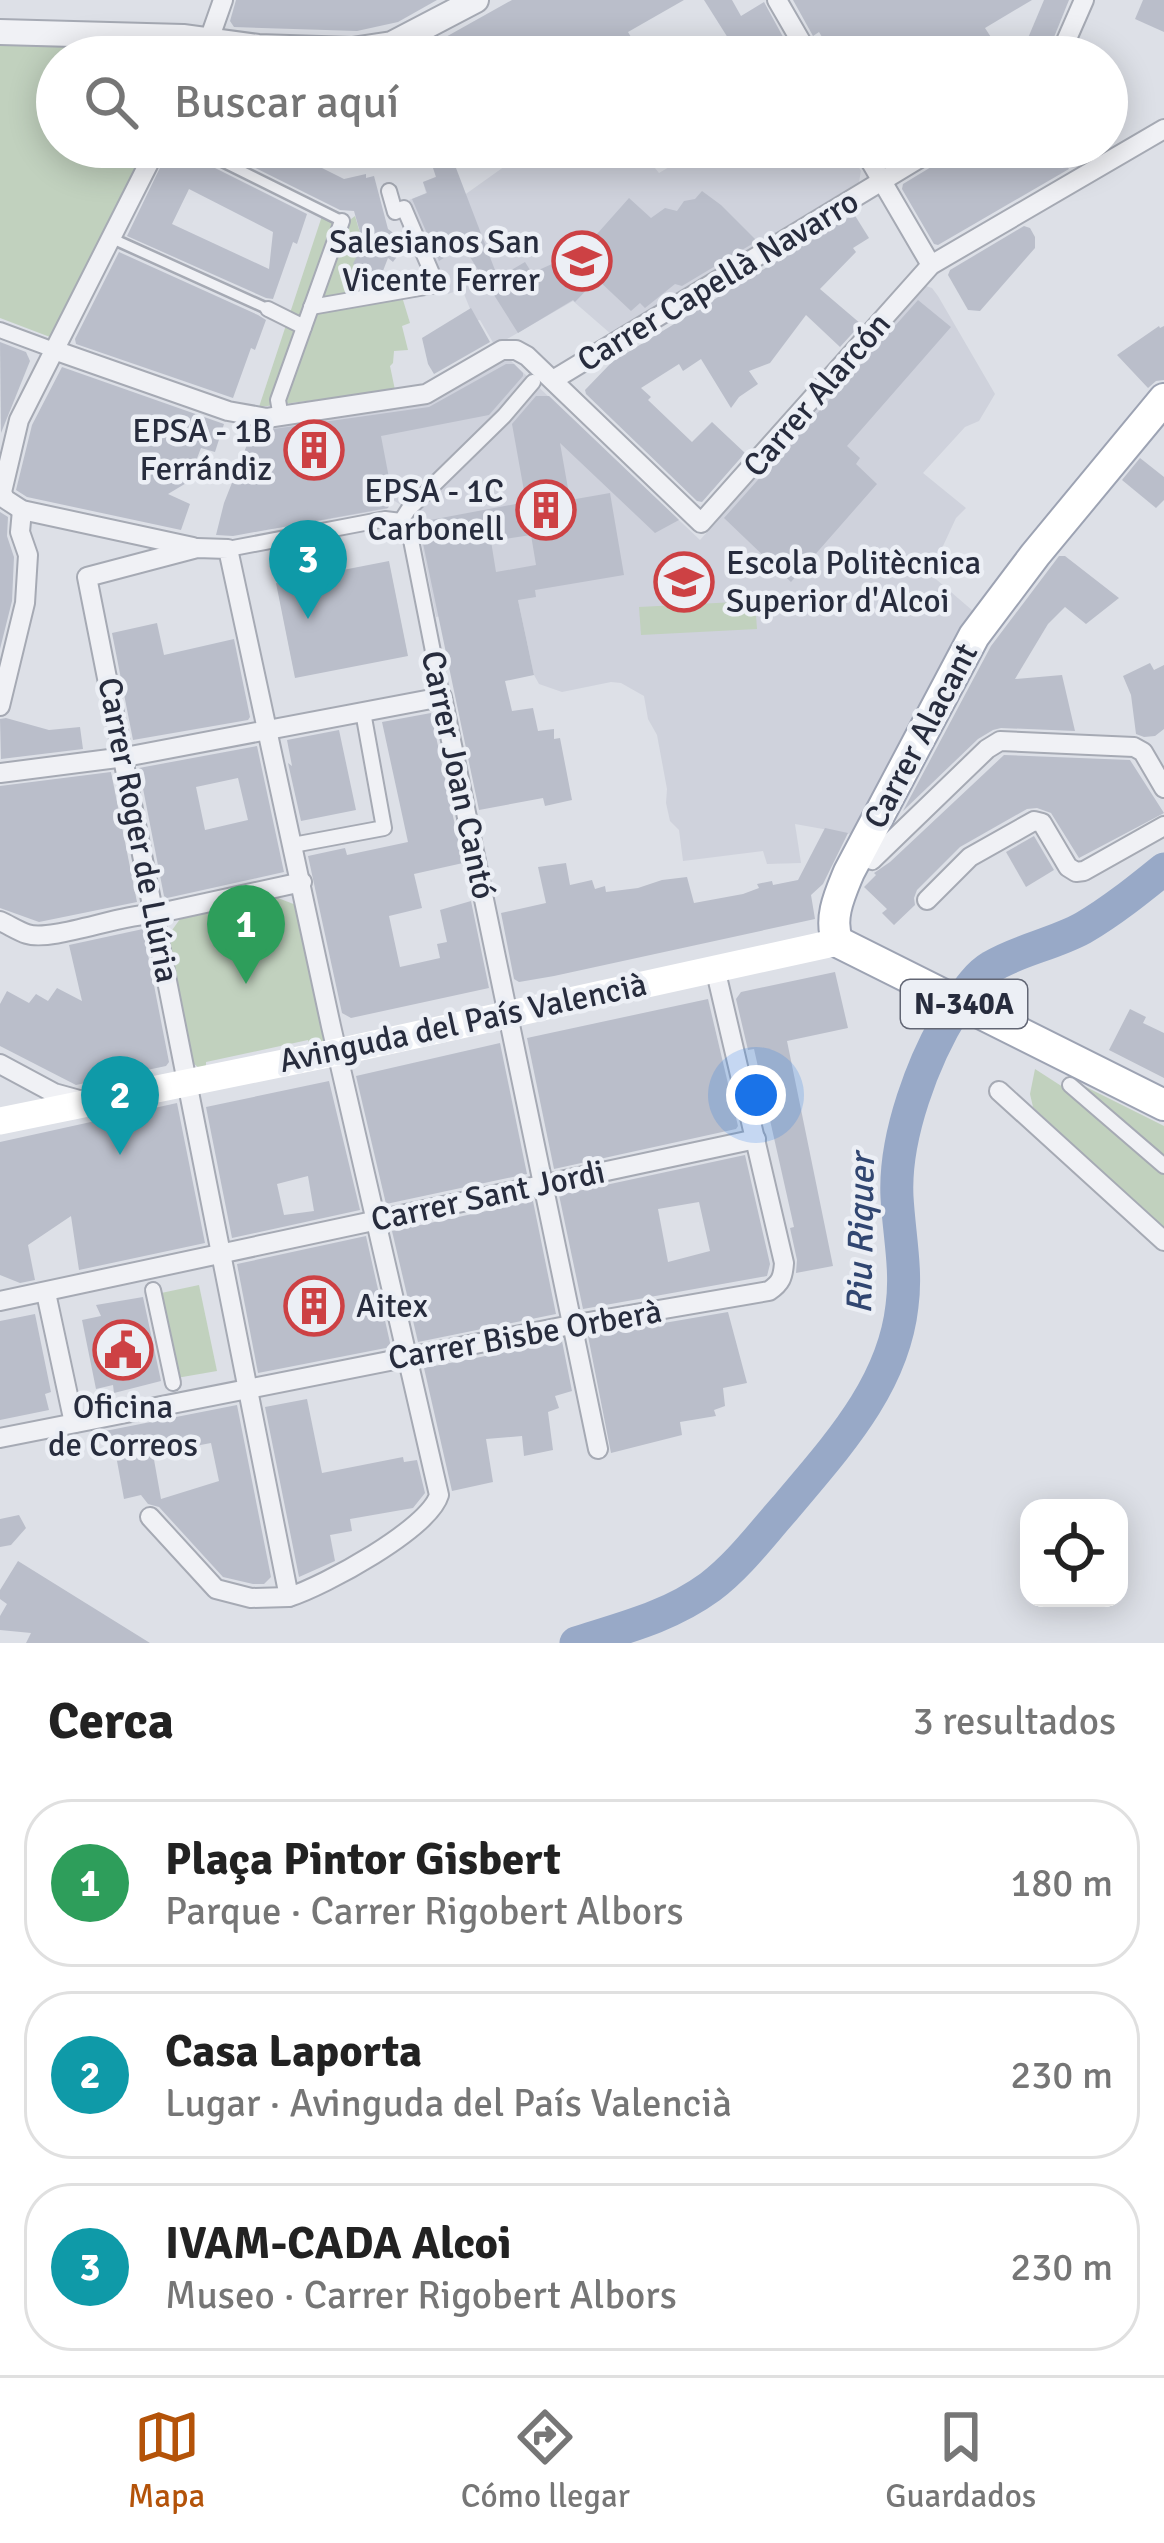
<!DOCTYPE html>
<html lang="es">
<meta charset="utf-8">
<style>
body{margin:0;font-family:Signika,sans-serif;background:#f2f2f2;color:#222}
.controls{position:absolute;right:36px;bottom:36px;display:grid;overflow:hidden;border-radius:24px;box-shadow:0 6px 30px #0003}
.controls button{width:108px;height:108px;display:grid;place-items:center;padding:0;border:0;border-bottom:3px solid #e0e0e0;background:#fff;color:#222;font:60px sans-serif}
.you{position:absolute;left:756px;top:1095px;width:42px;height:42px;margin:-30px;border:9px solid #fff;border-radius:50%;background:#1a73e8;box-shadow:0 0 0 18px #1a73e833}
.badge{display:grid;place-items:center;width:78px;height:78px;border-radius:50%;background:#b45309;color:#fff;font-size:39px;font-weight:700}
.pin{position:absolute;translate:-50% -99px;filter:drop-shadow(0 3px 6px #0008)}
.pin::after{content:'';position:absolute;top:63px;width:42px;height:36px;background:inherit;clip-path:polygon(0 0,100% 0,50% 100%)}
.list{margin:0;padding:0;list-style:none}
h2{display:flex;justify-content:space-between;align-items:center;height:156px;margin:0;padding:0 48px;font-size:51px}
h2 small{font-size:39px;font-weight:400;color:#767676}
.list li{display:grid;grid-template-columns:78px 1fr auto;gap:36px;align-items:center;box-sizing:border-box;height:168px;margin:0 24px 24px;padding:0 24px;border:3px solid #e0e0e0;border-radius:48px}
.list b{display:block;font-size:45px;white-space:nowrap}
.list p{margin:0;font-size:39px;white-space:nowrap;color:#767676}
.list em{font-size:39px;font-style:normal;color:#767676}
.icon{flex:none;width:66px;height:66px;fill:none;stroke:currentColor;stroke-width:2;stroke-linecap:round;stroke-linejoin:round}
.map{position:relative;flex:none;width:1164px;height:1643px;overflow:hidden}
.search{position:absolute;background:#fff;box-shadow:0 6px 30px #0003;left:36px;right:36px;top:36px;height:132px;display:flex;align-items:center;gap:30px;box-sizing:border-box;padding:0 42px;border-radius:66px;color:#767676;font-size:45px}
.sheet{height:732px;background:#fff}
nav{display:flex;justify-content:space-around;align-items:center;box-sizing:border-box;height:168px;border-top:3px solid #e0e0e0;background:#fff;font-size:33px;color:#767676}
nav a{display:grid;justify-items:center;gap:6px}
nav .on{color:#b45309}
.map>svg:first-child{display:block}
.built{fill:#cfd2dc}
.green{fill:#c1d1be}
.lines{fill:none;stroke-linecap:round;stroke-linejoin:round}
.river{stroke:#98a9c7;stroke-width:33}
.building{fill:#babeca;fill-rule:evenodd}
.service-casing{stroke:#a6aab4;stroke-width:14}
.pedestrian-casing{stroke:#a6aab4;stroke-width:18}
.minor-casing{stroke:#a6aab4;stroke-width:22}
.tertiary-casing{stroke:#a6aab4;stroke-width:28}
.primary-casing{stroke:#9da3b3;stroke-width:34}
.service{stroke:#f0f1f5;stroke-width:9}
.pedestrian{stroke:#f0f1f5;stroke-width:14}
.minor{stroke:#f0f1f5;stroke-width:18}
.tertiary{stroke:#f0f1f5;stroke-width:24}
.secondary{stroke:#fff;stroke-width:27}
.primary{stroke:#fff;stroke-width:30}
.labels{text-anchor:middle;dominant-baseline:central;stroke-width:9;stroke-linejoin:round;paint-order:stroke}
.shield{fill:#eceff5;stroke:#626674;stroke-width:3}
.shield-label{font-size:30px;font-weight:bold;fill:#272c3d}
.poi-label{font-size:33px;fill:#272c3d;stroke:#eceff5;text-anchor:end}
.street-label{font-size:33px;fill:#272c3d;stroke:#eceff5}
.water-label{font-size:36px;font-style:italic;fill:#314671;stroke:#eceff5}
</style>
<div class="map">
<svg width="1164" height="1643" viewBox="0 0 1164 1643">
<rect width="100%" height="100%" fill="#dde0e7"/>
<g class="built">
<path d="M 532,147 L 552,149 L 556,147 L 628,147 L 635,156 L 643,153 L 659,173 L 703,147 L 847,147 L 861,171 L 859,182 L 611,334 L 573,301 L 495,346 L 480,320 L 475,321 L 462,289 L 448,294 L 409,200 L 426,193 L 423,182 L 440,175 L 463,196 Z"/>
<path d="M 926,286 L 932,288 L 938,296 L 995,394 L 979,421 L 965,427 L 923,473 L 966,508 L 956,518 L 930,574 L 973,611 L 851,834 L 795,824 L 801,863 L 767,864 L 763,851 L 683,861 L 679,830 L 670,821 L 666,803 L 667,789 L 657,735 L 648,719 L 644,696 L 621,683 L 611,682 L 562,692 L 539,684 L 534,675 L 518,600 L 436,617 L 419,530 L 425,520 L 393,500 L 387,509 L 272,529 L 252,432 L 380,409 L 499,359 L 510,360 L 700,540 L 823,403 L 919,287 Z"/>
</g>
<g class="green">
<path d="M 0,44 L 135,47 L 135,55 L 131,57 L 57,57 L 57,147 L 147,147 L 50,337 L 0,318 Z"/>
<path d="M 322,216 L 342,226 L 355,216 L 363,243 L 354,264 L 374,273 L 368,302 L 403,300 L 410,323 L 402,326 L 408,350 L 394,351 L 393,363 L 390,366 L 395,390 L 259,407 Z"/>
<path d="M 755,601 L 757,629 L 641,635 L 639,607 Z"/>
<path d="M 278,898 L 296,905 L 326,1034 L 323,1041 L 310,1045 L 308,1040 L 206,1062 L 206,1068 L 199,1068 L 193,1063 L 168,940 L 170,933 L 180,919 Z"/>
<path d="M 1035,1069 L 1066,1089 L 1074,1081 L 1164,1126 L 1164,1230 L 1033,1107 L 1030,1094 Z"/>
<path d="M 199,1285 L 217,1371 L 165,1380 L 147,1296 Z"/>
</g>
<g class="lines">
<path class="river" d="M 576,1643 C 623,1628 669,1617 710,1587 C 739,1565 761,1535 785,1508 C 835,1448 893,1387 902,1306 C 907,1270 899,1234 897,1197 C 894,1137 923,1059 955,1008 C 965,994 976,976 991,967 C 1016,951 1054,944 1083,928 C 1112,911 1138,890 1164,869"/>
</g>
<g class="building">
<path d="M 236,0 L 437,0 L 398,22 L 357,31 L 234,27 L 230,21 Z"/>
<path d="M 512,0 L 684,0 L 628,32 L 643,57 L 410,57 Z"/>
<path d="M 704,0 L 732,0 L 741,16 L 764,2 L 794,57 L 740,57 Z"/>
<path d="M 793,0 L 1032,0 L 985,28 L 1004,57 L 834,57 L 819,32 L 813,36 Z"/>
<path d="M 1044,0 L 1069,0 L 1046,57 L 1020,57 Z"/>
<path d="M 1143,0 L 1164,0 L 1164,32 L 1135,19 Z"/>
<path d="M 170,147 L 184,147 L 189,155 L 307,214 L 297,244 L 293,242 L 273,299 L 266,298 L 127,236 ZM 189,189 L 273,232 L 269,269 L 172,224 Z"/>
<path d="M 213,147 L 280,147 L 344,179 L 366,174 L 366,178 L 374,176 L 388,229 L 407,243 L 393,262 L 388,258 L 381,276 L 353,264 L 363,243 L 354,211 L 340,210 Z"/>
<path d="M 426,147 L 464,147 L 470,162 L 456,168 L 498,278 L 525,262 L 532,273 L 552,264 L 563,281 L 595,248 L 589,243 L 629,198 L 651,218 L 665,208 L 677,211 L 684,201 L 695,199 L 702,191 L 721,205 L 757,241 L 682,286 L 675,284 L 645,308 L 640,303 L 631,311 L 597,279 L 575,302 L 573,300 L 518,333 L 463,246 L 439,261 L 412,199 L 427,193 L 423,182 L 436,177 Z"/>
<path d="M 951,147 L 1057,147 L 1069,169 L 938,245 L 934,244 L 902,189 L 903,184 L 946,158 Z"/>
<path d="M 854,214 L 869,238 L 853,248 L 856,252 L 820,289 L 861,324 L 840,347 L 806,315 L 770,363 L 749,371 L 758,384 L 739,397 L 731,408 L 701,359 L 683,371 L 679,364 L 641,388 L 651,397 L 648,400 L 692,442 L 712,422 L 745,453 L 702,502 L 697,501 L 586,394 L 585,390 L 612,362 Z"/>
<path d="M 1024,226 L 1030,228 L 1035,237 L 1035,248 L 980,311 L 968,310 L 948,275 L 950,270 Z"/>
<path d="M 119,252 L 258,315 L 266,320 L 255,350 L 251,348 L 233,398 L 76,344 L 75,339 Z"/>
<path d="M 918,300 L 951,327 L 847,446 L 860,458 L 856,464 L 877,484 L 791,582 L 724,518 Z"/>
<path d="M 471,308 L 490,342 L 434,374 L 428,364 L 422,338 Z"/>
<path d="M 1159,326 L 1160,328 L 1164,326 L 1164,380 L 1156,381 L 1148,388 L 1117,355 Z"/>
<path d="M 0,342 L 26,352 L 30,361 L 1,433 Z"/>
<path d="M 506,364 L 514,364 L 523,373 L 523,376 L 489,415 L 381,436 L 393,499 L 388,508 L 233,536 L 216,535 L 224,503 L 252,432 L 429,407 Z"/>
<path d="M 62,367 L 224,424 L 215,452 L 201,448 L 188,482 L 168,494 L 190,504 L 181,530 L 27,497 L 16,490 L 32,425 Z"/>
<path d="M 536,396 L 549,396 L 679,520 L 655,533 L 560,443 L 570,500 L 610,493 L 624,575 L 535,590 L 536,597 L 518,600 L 534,675 L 505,681 L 512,711 L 533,708 L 538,731 L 554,729 L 554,739 L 560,738 L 572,800 L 545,806 L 543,798 L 479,810 L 420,529 L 425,521 L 526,502 L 512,424 ZM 531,535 L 536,565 L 496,572 L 491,541 Z"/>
<path d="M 1140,458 L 1164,477 L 1164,500 L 1156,508 L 1122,480 Z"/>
<path d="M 0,512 L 8,517 L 7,536 L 14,557 L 12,601 L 0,649 Z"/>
<path d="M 1059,556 L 1065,556 L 1119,598 L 1086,624 L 1065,607 L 1048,624 L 1015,679 L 1062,675 L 1075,731 L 1001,728 L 993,730 L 978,739 L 903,811 L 991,646 Z"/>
<path d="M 389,561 L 408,656 L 295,678 L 276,583 Z"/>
<path d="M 157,623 L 164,655 L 234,639 L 250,717 L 248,720 L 133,740 L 112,633 Z"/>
<path d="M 1150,663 L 1154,670 L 1164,665 L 1164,729 L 1155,736 L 1144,737 L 1136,734 L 1131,695 L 1123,676 Z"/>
<path d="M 431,713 L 463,863 L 414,874 L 422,908 L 389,916 L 400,967 L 440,958 L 437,944 L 447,942 L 440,910 L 471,901 L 489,988 L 351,1018 L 342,1013 L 308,856 L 345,848 L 347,855 L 408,842 L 382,722 Z"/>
<path d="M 6,718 L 49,730 L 80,727 L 83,749 L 1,759 L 0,719 Z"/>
<path d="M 339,730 L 356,810 L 301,821 L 288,763 L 292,766 L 287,740 Z"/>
<path d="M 257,746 L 284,872 L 167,898 L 164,896 L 139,768 ZM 238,778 L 248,820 L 205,830 L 196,787 Z"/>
<path d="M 1004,755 L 1130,760 L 1164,813 L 1079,858 L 1051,813 L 1037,808 L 1027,809 L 960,847 L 917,890 L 914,898 L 915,905 L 894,925 L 882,913 L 887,909 L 864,887 L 876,875 L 874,873 L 890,862 Z"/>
<path d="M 111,772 L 137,902 L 39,922 L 0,908 L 0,786 Z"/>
<path d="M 825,828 L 848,833 L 823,884 L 811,895 L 815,919 L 554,976 L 519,982 L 514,979 L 501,913 L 546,903 L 538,867 L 566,863 L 570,885 L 592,880 L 595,889 L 605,886 L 606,892 L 638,888 L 662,880 L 687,877 L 694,903 L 743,894 L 759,888 L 757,884 L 772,881 L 773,885 L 798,880 Z"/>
<path d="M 1034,836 L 1054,870 L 1026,887 L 1006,852 Z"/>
<path d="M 143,929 L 169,1062 L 166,1066 L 76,1085 L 0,1046 L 0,1004 L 7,991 L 29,1003 L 36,994 L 48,1001 L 57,988 L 82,1001 L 69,945 Z"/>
<path d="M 835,972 L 848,1028 L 787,1041 L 833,1266 L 796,1273 L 797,1260 L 790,1228 L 794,1227 L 754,1049 L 748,1050 L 736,999 L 741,992 Z"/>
<path d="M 708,999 L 738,1126 L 736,1129 L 554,1169 L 527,1038 Z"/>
<path d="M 1130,1009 L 1146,1017 L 1143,1023 L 1164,1033 L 1164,1078 L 1109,1050 Z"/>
<path d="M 500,1043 L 527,1174 L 386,1204 L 356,1076 Z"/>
<path d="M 329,1081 L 360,1210 L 232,1238 L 206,1107 ZM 308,1176 L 314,1211 L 284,1215 L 277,1184 Z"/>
<path d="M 177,1103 L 205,1243 L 79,1270 L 71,1216 L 28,1245 L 35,1280 L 20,1283 L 0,1275 L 0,1142 Z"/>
<path d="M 745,1155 L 770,1264 L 767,1276 L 583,1309 L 559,1195 ZM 699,1202 L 710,1251 L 668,1262 L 658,1209 Z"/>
<path d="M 533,1201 L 556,1314 L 418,1342 L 392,1231 Z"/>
<path d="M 366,1236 L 391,1347 L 258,1373 L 237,1264 Z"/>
<path d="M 143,1297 L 161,1381 L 114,1393 L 113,1385 L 96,1389 L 82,1320 L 101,1316 L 96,1305 Z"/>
<path d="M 728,1312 L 747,1383 L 723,1388 L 725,1406 L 714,1410 L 716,1416 L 680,1422 L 682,1435 L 611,1453 L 588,1336 Z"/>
<path d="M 35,1314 L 51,1392 L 45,1394 L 49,1410 L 0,1420 L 0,1321 Z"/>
<path d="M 562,1341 L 572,1391 L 555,1396 L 559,1408 L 548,1412 L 553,1450 L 524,1456 L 522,1436 L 486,1439 L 493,1482 L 452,1491 L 424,1368 Z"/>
<path d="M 307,1399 L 322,1473 L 403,1457 L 404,1462 L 417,1460 L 425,1493 L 413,1508 L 350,1519 L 352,1531 L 330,1535 L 335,1561 L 299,1577 L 265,1407 Z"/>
<path d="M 237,1405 L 271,1577 L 264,1584 L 253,1584 L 223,1577 L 159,1507 L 148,1504 L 141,1495 L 124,1499 L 117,1461 L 105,1431 ZM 211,1443 L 219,1481 L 161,1499 L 153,1454 Z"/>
<path d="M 19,1515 L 26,1528 L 11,1545 L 0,1547 L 0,1519 Z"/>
<path d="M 18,1561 L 150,1643 L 26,1643 L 31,1633 L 0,1630 L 0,1616 L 7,1604 L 0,1599 L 0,1590 Z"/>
</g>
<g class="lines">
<defs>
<g id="service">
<path d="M 193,147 L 342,221"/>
<path d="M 111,238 L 268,309"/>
</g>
<g id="pedestrian">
<path d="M 369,147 L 404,152"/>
<path d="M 311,307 L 437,285 L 404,208 L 395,212 L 389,191"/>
<path d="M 268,309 L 304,327"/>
<path d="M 0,330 L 54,350"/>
<path d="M 281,417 L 278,400 L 342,221"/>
<path d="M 401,521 L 408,510 L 504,416 L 533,382"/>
<path d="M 401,521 L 410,535 L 442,697"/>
<path d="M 228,549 L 385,519 L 401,521"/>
<path d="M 293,845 L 384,828 L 363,712"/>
<path d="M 1070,1085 L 1164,1166"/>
<path d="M 153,1290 L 173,1383"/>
</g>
<g id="minor">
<path d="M 777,0 L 810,57"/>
<path d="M 203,57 L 223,0"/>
<path d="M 1059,57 L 1084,0"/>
<path d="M 157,147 L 19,420 L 2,492 L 5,499 L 22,510 L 193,547"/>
<path d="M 862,147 L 931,265"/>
<path d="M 54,350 L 228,411 L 267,418 L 426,394 L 502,350 L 516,350 L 527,356 L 701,523 L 931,265 L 1164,129"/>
<path d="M 553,380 L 938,147"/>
<path d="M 197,548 L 228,549 L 331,1026 L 439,1495 C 429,1529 324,1586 289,1597 L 87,577 Z"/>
<path d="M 0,706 L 25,603 L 28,555 L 20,532 L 22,510"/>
<path d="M 0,773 L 125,757 L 442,697 L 598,1449"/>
<path d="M 858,853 L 872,860 L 987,749 L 1000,741 L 1134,747 L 1143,752 L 1164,788"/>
<path d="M 927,900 L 970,857 L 1034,821 L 1042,823 L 1068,867 L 1076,872 L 1084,871 L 1164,826"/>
<path d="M 0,921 C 9,925 18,931 27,934 C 52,942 121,914 155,914 L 302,882"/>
<path d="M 0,1064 L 54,1093 L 83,1101"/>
<path d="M 999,1091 L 1164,1241"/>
<path d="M 46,1293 L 74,1423"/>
<path d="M 0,1301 L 756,1139"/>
<path d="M 0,1438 L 571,1325 L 769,1291 C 781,1283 783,1277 784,1263 L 715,968"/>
<path d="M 150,1517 L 216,1589 L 251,1598 L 289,1597"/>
</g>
<path id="tertiary" d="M 0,32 L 183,37 L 258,47 L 352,50 L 392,44 L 476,0"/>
<path id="primary" d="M 1164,399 L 1035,555 L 974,636 L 849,872 C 840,894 828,919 838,942 L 1164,1105"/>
</defs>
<use href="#service" class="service-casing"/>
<use href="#pedestrian" class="pedestrian-casing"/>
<use href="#minor" class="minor-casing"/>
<use href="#tertiary" class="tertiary-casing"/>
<use href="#primary" class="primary-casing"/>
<use href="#service" class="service"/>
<use href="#pedestrian" class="pedestrian"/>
<use href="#minor" class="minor"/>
<use href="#tertiary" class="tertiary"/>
<path class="secondary" d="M 0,1121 L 338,1052 L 838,942"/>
<use href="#primary" class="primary"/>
</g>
<defs>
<symbol id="school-ring" viewBox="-11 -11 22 22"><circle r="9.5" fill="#eceff5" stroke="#cd4144" stroke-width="1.5"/><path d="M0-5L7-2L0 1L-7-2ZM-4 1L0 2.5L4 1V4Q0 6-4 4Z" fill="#cd4144"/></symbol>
<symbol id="building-ring" viewBox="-11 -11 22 22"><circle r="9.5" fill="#eceff5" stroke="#cd4144" stroke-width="1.5"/><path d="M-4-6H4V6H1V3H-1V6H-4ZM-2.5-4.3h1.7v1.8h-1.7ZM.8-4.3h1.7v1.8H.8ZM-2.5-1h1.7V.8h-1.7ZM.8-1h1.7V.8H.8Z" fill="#cd4144"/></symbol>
<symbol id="university-ring" viewBox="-11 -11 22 22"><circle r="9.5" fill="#eceff5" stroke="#cd4144" stroke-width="1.5"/><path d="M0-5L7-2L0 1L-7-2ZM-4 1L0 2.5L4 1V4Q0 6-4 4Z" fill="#cd4144"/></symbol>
<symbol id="civic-ring" viewBox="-11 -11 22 22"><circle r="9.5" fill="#eceff5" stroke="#cd4144" stroke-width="1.5"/><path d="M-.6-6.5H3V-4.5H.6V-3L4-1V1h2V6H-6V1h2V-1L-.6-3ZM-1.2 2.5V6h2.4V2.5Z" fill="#cd4144"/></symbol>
</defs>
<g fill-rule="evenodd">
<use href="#school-ring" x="549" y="228" width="66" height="66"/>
<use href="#building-ring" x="281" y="417" width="66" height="66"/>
<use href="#building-ring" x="513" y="477" width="66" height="66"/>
<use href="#university-ring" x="651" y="549" width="66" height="66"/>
<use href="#building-ring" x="281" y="1273" width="66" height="66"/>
<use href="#civic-ring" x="90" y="1317" width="66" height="66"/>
</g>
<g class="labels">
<rect class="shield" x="901" y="980" width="126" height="48" rx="9"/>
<g class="shield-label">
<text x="964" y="1004">N-340A</text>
</g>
<g class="poi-label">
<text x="540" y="242">Salesianos San<tspan x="540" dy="38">Vicente Ferrer</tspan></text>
<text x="272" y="431">EPSA - 1B<tspan x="272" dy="38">Ferrándiz</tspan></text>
<text x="504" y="491">EPSA - 1C<tspan x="504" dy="38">Carbonell</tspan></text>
<text x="726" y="563" text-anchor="start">Escola Politècnica<tspan x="726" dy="38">Superior d'Alcoi</tspan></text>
<text x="356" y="1306" text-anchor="start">Aitex</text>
<text x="123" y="1407" text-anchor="middle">Oficina<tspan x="123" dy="38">de Correos</tspan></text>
</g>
<g class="street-label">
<text transform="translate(718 281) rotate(-31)">Carrer Capellà Navarro</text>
<text transform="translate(817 395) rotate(-49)">Carrer Alarcón</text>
<text transform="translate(921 736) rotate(-62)">Carrer Alacant</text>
<text transform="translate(458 775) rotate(78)">Carrer Joan Cantó</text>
<text transform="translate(138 830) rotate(79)">Carrer Roger de Llúria</text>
<text transform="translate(463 1023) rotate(-12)">Avinguda del País Valencià</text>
<text transform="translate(488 1196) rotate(-12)">Carrer Sant Jordi</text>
<text transform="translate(525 1335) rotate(-10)">Carrer Bisbe Orberà</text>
</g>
<g class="water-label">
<text transform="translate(861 1234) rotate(-89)">Riu Riquer</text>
</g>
</g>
</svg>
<div class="controls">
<button><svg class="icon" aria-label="locate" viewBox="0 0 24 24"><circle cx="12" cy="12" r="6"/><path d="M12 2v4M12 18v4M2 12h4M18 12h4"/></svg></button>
</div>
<div class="you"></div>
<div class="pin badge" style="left:246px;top:984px;background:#2e9e5b">1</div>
<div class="pin badge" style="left:120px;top:1155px;background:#0f9aa8">2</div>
<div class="pin badge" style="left:308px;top:619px;background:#0f9aa8">3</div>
<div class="search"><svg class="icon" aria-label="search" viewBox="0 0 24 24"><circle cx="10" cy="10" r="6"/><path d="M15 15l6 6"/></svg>Buscar aquí</div>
</div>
<section class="sheet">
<h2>Cerca<small>3 resultados</small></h2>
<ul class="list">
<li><span class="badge" style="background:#2e9e5b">1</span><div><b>Plaça Pintor Gisbert</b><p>Parque · Carrer Rigobert Albors</p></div><em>180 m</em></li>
<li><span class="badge" style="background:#0f9aa8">2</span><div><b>Casa Laporta</b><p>Lugar · Avinguda del País Valencià</p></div><em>230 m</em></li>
<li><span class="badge" style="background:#0f9aa8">3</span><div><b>IVAM-CADA Alcoi</b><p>Museo · Carrer Rigobert Albors</p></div><em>230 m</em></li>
</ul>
</section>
<nav>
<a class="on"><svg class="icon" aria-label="map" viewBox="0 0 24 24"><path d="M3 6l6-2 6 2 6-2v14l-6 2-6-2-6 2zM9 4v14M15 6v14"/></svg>Mapa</a>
<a><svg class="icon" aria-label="directions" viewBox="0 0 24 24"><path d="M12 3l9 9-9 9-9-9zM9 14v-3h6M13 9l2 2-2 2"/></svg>Cómo llegar</a>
<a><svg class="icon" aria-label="saved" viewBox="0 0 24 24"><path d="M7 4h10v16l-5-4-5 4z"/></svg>Guardados</a>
</nav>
